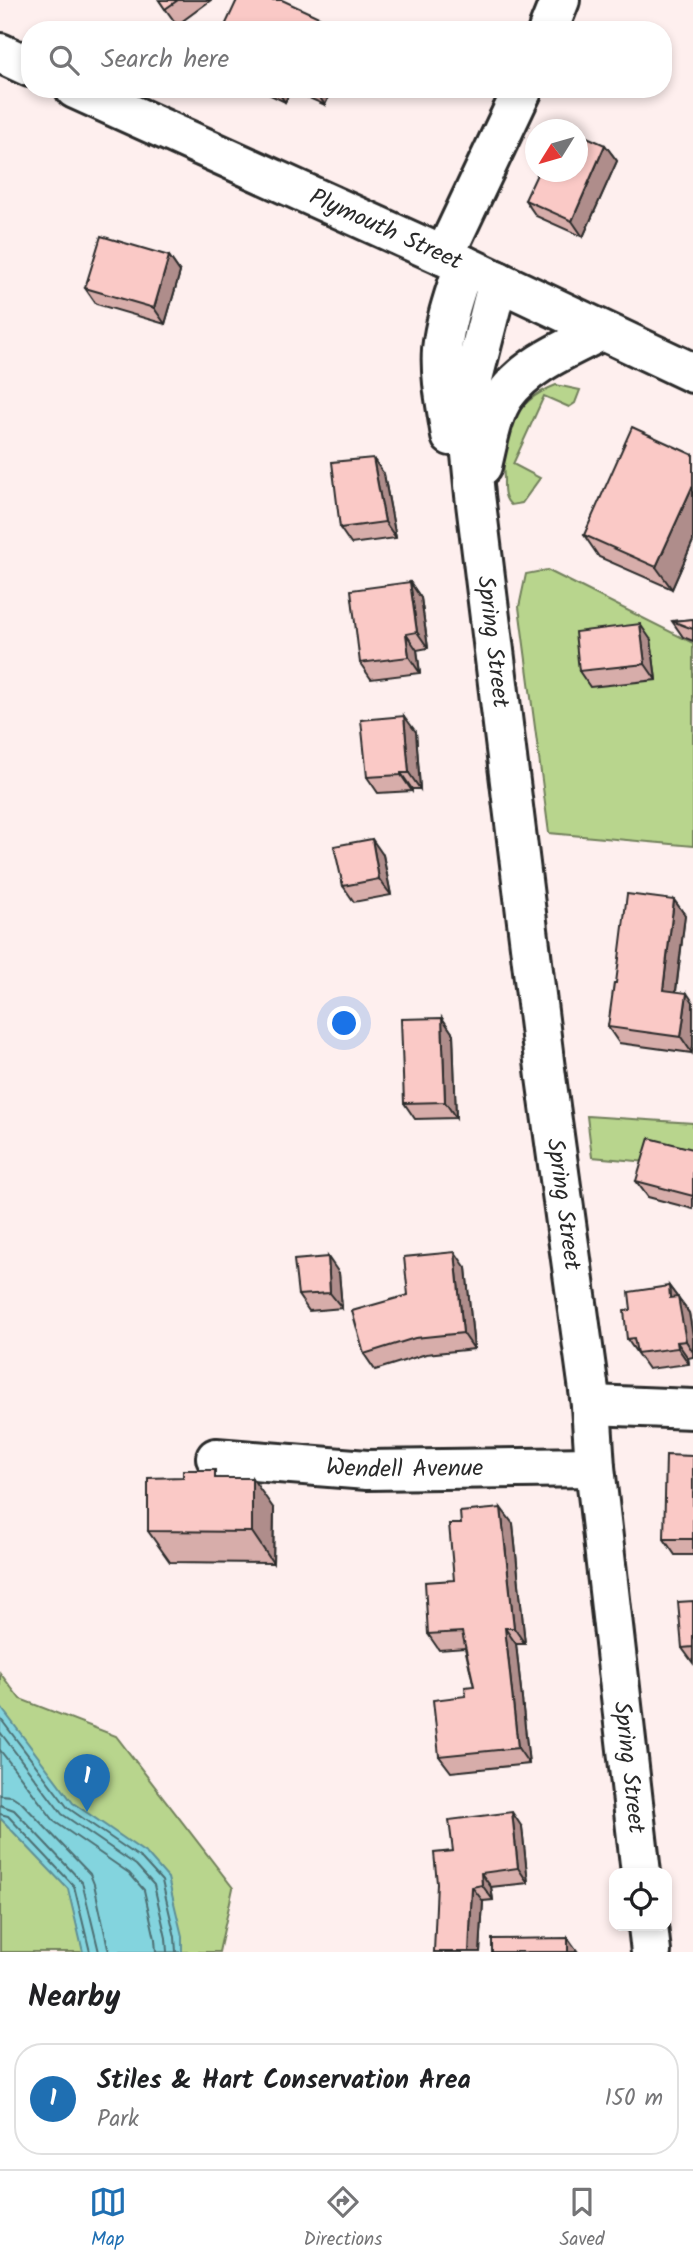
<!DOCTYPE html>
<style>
body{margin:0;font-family:Kalam,sans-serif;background:#f2f2f2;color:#202124}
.controls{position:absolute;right:21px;bottom:21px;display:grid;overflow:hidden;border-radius:14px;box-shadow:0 4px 10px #0003}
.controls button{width:63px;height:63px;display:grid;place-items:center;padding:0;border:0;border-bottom:2px solid #e0e0e0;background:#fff;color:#202124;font:35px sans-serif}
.compass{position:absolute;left:525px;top:119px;width:63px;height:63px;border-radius:50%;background:#fff;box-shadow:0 4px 10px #0003;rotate:233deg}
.you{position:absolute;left:345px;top:1024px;width:24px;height:24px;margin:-18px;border:5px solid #fff;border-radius:50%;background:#1a73e8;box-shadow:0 0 0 10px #1a73e833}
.badge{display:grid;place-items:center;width:46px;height:46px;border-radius:50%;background:#1f6fb2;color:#fff;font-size:23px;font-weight:700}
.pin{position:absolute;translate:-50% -58px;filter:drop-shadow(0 2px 4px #0008)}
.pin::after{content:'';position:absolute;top:37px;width:24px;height:21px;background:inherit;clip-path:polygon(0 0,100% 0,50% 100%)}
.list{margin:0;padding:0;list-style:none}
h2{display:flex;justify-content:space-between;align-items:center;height:91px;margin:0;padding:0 28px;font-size:30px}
h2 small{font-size:23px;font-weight:400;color:#757577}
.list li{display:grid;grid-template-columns:46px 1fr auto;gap:21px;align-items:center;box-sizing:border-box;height:112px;margin:0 14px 14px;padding:0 14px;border:2px solid #e0e0e0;border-radius:28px}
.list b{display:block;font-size:26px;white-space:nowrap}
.list p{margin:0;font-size:23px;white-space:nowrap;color:#757577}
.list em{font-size:23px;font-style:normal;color:#757577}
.icon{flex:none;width:38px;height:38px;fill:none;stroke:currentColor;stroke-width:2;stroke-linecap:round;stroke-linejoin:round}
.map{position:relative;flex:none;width:693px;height:1952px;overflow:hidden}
.search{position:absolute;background:#fff;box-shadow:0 4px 10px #0003;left:21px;right:21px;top:21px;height:77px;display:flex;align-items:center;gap:18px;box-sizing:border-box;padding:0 24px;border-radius:28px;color:#757577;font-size:26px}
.sheet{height:217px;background:#fff}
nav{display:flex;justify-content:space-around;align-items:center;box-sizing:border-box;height:98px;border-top:2px solid #e0e0e0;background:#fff;font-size:19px;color:#757577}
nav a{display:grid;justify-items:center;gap:4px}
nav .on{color:#1f6fb2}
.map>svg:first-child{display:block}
.green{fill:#b8d58d;stroke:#72805c;stroke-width:2}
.water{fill:#83d4de;stroke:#609096;stroke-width:2}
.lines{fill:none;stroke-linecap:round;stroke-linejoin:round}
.shore{stroke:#4e6f73;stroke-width:2}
.minor-casing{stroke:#2b2b2b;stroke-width:44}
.tertiary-casing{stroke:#2b2b2b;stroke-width:44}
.secondary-casing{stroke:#2b2b2b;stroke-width:44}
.minor{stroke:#fff;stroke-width:38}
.tertiary{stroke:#fff;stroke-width:38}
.secondary{stroke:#fff;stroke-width:38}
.wall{fill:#d7adaa;stroke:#2b2b2b;stroke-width:2}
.shaded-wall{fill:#af8d8b;stroke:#2b2b2b;stroke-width:2}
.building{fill:#fac9c6;stroke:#2b2b2b;stroke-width:2}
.labels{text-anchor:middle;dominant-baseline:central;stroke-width:5;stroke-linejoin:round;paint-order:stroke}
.street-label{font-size:24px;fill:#2b2b2b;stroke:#fff}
</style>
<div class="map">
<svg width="693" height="1952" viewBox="0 0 693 1952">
<rect width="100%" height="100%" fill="#feefee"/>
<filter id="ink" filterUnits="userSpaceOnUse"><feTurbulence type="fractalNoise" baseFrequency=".0143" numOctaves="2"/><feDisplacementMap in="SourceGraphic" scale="14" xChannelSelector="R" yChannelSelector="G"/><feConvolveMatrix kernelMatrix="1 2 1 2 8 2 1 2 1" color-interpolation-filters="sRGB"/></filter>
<g filter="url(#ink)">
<g class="green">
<path d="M 556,385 L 580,390 L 575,403 L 569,407 L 544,396 L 513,464 L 540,478 L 522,503 L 511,505 C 503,498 504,488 504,479 C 501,434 512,402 556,385 Z"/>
<path d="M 547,570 L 693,643 L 693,846 L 549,833 L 519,607 L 526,574 Z"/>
<path d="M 587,1116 L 693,1123 L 693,1166 L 592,1157 Z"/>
<path d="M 0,1673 L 20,1699 L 116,1736 L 233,1888 L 219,1952 L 0,1952 Z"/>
</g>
<path class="water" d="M 0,1706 L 73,1803 L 147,1854 L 168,1878 L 182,1936 L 182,1952 L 83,1952 L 68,1889 L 0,1818 Z"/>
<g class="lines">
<g class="shore">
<path d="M 0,1718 L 68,1808 L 142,1859 L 162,1881 L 175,1937 L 176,1952"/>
<path d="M 0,1732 L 62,1814 L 136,1865 L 154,1885 L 166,1938 L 167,1952"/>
<path d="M 0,1750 L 55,1822 L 129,1873 L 144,1890 L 155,1939 L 156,1952"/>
<path d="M 0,1795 L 12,1796 L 21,1802 L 90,1874 L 94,1884 L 109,1952"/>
<path d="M 0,1805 L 14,1810 L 82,1882 L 99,1952"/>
<path d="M 0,1814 L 8,1816 L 74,1886 L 90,1952"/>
</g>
<defs>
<g id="minor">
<path d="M 548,30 L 560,0"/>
<path d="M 444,256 L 523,89"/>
<path d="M 591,1405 L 693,1409"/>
<path id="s1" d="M 216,1458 L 367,1470 L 595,1467"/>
</g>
<g id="tertiary">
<path id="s2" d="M 498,281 L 469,394 L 467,413 L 475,495 L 546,1077 L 591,1405 L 595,1467 L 641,1873"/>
<path d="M 451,436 C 447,408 440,378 442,350 C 445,320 455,293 464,265"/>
<path d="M 482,466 C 488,442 492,413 506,394 C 529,363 569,348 601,331"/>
<path d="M 648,1926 L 651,1952"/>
</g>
<g id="secondary">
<path d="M 0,53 L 30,67"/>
<path id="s3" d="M 75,89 L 464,265 L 693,373"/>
</g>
</defs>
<use href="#minor" class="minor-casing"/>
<use href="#tertiary" class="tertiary-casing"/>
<use href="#secondary" class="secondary-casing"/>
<use href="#minor" class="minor"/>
<use href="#tertiary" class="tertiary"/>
<use href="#secondary" class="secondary"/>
</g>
<g class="wall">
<path d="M 159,0 L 211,0 L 177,25 Z"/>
<path d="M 258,89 L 332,89 L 325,105 L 291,90 L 285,102 Z"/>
<path d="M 605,145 L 617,161 L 583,237 L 536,216 L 525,200 Z"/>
<path d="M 169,256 L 180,272 L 165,324 L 96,304 L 85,288 Z"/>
<path d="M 693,455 L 693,541 L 672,589 L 599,557 L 584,535 Z"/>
<path d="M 384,474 L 396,538 L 351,544 L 340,528 Z"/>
<path d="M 410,582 L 421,598 L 428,648 L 417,650 L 420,673 L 371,679 L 360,663 Z"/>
<path d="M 693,619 L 693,641 L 683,637 L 672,621 Z"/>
<path d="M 651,640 L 656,680 L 590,687 L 579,671 Z"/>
<path d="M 416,732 L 420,789 L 412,789 L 412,791 L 378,793 L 367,777 Z"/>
<path d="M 383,855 L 391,895 L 354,902 L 343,886 Z"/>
<path d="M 674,900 L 685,915 L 676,992 L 693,1002 L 693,1045 L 692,1053 L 619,1043 L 608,1027 L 616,983 Z"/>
<path d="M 442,1018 L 453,1034 L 456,1118 L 415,1119 L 404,1103 Z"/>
<path d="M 693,1149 L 693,1209 L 648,1197 L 636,1181 Z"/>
<path d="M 466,1268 L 474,1349 L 426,1354 L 375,1370 L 364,1354 L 408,1295 Z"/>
<path d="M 339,1273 L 342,1308 L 309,1311 L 298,1295 Z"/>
<path d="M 669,1286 L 689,1313 L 693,1336 L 693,1357 L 688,1358 L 689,1364 L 648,1369 L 627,1339 L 631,1310 Z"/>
<path d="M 693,1456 L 693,1555 L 675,1555 L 664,1539 Z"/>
<path d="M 220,1478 L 274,1509 L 273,1563 L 170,1562 L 148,1531 Z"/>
<path d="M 513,1524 L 525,1644 L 516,1644 L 529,1764 L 451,1772 L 439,1756 L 466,1696 L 474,1686 L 465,1648 L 439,1650 L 428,1634 L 454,1580 Z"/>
<path d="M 693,1601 L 693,1663 L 682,1648 Z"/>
<path d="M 522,1827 L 528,1883 L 491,1887 L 493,1900 L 483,1901 L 480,1952 L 434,1952 L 453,1851 Z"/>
</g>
<g class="shaded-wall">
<path d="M 276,89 L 291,90 L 285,102 Z"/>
<path d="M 314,89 L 332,89 L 325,105 Z"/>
<path d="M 605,145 L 617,161 L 583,237 L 572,221 Z"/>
<path d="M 169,256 L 180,272 L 165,324 L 154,308 Z"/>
<path d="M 373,458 L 384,474 L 396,538 L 385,522 Z"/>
<path d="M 693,485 L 693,541 L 672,589 L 656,567 Z"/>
<path d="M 410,582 L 421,598 L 428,648 L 417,632 Z"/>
<path d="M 640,624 L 651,640 L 656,680 L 645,664 Z"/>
<path d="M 406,634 L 417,650 L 420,673 L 409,657 Z"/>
<path d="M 404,716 L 416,732 L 420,789 L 409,773 Z"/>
<path d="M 401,773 L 412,789 L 412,791 L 401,775 Z"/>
<path d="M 372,839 L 383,855 L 391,895 L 379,879 Z"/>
<path d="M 674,900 L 685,915 L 674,1006 L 663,990 Z"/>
<path d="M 687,993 L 693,1002 L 693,1045 L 692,1053 L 681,1037 Z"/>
<path d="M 442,1018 L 453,1034 L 456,1118 L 445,1102 Z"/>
<path d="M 455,1252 L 466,1268 L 474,1349 L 463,1333 Z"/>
<path d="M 328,1257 L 339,1273 L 342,1308 L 330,1293 Z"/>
<path d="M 669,1286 L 689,1313 L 693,1336 L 693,1352 L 686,1341 L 670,1298 Z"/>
<path d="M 677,1342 L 688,1358 L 689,1364 L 678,1348 Z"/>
<path d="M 252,1478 L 274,1509 L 273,1563 L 252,1532 Z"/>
<path d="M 501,1508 L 513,1524 L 525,1644 L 514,1628 Z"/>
<path d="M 505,1628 L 516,1644 L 529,1764 L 518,1748 Z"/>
<path d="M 512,1812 L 522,1827 L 528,1883 L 518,1868 Z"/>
<path d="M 481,1873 L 491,1887 L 493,1900 L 482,1885 Z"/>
<path d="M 472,1887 L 483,1901 L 480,1952 L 469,1952 Z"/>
<path d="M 568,1938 L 578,1952 L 568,1952 Z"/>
</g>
<g class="building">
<path d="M 159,0 L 178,0 L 165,9 Z"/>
<path d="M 237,0 L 282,0 L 336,25 L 333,30 L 223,30 Z"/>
<path d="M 558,125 L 569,130 L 556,130 Z"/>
<path d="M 578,133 L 605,145 L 572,221 L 525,200 L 538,172 L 578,172 Z"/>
<path d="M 101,236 L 169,256 L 154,308 L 85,288 Z"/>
<path d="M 632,427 L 693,455 L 693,485 L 656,567 L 584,535 Z"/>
<path d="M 373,458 L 385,522 L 340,528 L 332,462 Z"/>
<path d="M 410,582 L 417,632 L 406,634 L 409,657 L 360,663 L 351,590 Z"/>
<path d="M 693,619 L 693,629 L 672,621 Z"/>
<path d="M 640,624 L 645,664 L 579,671 L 575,632 Z"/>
<path d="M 404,716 L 409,773 L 401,773 L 401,775 L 367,777 L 361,720 Z"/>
<path d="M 372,839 L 379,879 L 343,886 L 334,846 Z"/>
<path d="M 627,894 L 674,900 L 663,990 L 687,993 L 681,1037 L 608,1027 L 614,983 L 616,983 Z"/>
<path d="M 442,1018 L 445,1102 L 404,1103 L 401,1019 Z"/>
<path d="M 649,1138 L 693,1149 L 693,1196 L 636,1181 Z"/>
<path d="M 455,1252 L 463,1333 L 415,1338 L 364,1354 L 352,1311 L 408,1295 L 404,1257 Z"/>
<path d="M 328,1257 L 330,1293 L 298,1295 L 294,1260 Z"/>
<path d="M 669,1286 L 670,1298 L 678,1297 L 686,1341 L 677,1342 L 678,1348 L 637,1353 L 634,1338 L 627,1339 L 624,1311 L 631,1310 L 629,1292 Z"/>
<path d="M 666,1455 L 693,1456 L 693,1539 L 664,1539 Z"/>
<path d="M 183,1470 L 215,1470 L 215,1478 L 252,1478 L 252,1532 L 148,1531 L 148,1478 L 183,1477 Z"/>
<path d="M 501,1508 L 514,1628 L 505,1628 L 518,1748 L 439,1756 L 433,1700 L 466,1696 L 465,1687 L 474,1686 L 462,1632 L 428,1634 L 425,1582 L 454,1580 L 449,1524 L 461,1524 L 460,1512 Z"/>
<path d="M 693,1601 L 693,1647 L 682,1648 L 678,1602 Z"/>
<path d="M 512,1812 L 518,1868 L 481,1873 L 482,1885 L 472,1887 L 469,1952 L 434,1952 L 437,1883 L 434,1853 L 453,1851 L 449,1820 Z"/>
<path d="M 568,1938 L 568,1952 L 492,1952 L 492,1939 Z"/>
</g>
</g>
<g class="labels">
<g class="street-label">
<text stroke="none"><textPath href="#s3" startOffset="341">Plymouth Street</textPath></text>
<text stroke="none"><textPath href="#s2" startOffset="366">Spring Street</textPath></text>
<text stroke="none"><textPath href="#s2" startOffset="933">Spring Street</textPath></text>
<text stroke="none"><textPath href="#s1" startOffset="189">Wendell Avenue</textPath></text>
<text stroke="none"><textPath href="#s2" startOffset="1500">Spring Street</textPath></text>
</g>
</g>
</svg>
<div class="controls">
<button><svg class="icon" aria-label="locate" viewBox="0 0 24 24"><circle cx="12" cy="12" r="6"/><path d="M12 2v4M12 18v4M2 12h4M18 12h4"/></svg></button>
</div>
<svg class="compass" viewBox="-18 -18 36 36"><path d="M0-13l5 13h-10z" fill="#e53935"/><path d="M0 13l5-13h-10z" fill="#757577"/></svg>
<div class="you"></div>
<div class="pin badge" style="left:87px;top:1812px">1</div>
<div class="search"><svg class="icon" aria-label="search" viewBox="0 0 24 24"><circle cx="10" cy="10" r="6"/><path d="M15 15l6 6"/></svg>Search here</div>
</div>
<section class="sheet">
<h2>Nearby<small></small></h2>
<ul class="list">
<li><span class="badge">1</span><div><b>Stiles &amp; Hart Conservation Area</b><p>Park</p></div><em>150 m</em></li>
</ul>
</section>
<nav>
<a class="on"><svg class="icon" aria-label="map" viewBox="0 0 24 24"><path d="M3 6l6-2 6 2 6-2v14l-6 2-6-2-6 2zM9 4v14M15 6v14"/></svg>Map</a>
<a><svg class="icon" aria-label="directions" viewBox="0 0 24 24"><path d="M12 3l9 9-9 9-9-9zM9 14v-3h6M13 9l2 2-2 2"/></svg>Directions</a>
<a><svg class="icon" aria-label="saved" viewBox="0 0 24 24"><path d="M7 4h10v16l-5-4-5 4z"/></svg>Saved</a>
</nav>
